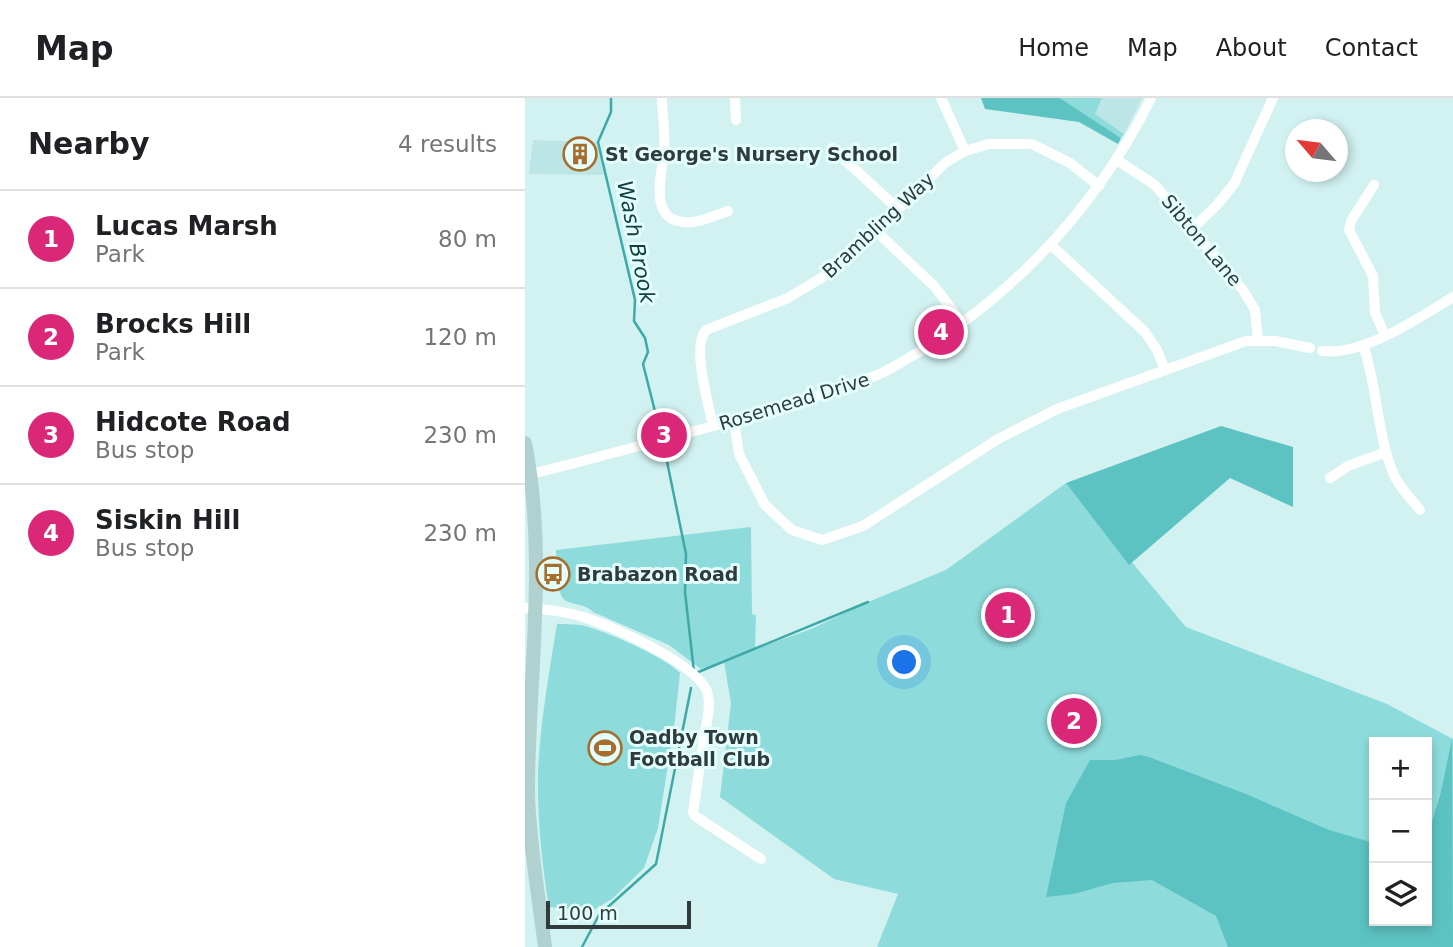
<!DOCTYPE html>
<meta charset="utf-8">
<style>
body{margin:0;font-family:"DejaVu Sans",sans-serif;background:#f6f6f6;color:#202124}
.controls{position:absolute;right:21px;bottom:21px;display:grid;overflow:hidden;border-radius:0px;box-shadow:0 4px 10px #0003}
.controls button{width:63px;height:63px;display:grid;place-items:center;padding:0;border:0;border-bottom:2px solid #e0e0e0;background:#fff;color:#202124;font:35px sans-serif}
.compass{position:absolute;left:760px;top:21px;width:63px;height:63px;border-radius:50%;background:#fff;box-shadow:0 4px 10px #0003;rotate:298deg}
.scale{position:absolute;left:21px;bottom:18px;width:145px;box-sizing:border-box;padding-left:7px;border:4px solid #2f3c3b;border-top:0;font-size:19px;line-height:24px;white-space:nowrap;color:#2f3c3b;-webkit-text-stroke:5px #e3fefd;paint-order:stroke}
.you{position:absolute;left:380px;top:565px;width:24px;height:24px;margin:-18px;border:5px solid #fff;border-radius:50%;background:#1a73e8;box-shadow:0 0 0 10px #1a73e833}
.badge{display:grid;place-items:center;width:46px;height:46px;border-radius:50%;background:#db2777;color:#fff;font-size:23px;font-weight:700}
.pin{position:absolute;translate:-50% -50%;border:4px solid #fff;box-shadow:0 2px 7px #0006}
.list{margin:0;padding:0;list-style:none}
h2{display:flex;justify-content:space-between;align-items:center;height:91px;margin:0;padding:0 28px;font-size:30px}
h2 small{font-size:23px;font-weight:400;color:#757577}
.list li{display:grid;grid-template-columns:46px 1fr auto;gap:21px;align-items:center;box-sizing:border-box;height:98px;padding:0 28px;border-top:2px solid #e0e0e0}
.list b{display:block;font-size:26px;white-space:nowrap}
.list p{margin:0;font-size:23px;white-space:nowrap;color:#757577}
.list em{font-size:23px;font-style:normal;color:#757577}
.icon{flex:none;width:38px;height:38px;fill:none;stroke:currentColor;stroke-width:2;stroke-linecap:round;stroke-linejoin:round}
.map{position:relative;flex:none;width:928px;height:849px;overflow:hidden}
header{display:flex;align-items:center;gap:42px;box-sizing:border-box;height:98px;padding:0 35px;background:#fff;border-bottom:2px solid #e0e0e0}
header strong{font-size:33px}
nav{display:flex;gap:38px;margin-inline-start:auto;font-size:24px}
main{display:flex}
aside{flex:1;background:#fff}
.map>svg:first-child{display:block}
.built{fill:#bce6e5}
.green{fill:#8ddcdb;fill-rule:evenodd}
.forest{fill:#5cc3c2}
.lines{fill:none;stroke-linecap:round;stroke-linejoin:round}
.stream{stroke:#3ea9a7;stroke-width:2.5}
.minor{stroke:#fff;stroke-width:10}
.secondary{stroke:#b0d1d0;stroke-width:14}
.labels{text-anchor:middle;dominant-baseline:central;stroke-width:6;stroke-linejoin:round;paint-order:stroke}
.poi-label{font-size:19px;font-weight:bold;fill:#2f3c3b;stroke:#e3fefd;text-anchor:start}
.street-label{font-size:19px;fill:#2f3c3b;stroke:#e3fefd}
.water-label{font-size:21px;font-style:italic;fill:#104040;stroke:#e3fefd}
</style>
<header>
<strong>Map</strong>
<nav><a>Home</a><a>Map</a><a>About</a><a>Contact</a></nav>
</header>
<main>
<aside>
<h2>Nearby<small>4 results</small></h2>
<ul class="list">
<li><span class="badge">1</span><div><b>Lucas Marsh</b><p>Park</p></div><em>80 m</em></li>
<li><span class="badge">2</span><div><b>Brocks Hill</b><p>Park</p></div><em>120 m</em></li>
<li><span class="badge">3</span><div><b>Hidcote Road</b><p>Bus stop</p></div><em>230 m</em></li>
<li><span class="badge">4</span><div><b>Siskin Hill</b><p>Bus stop</p></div><em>230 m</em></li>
</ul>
</aside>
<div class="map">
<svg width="928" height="849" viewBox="0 0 928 849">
<rect width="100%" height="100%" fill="#d1f2f1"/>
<g class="built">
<path d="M 577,0 L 617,0 L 599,36 L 569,16 Z"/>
<path d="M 8,42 L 73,44 L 81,77 L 4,76 Z"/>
</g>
<g class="green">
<path d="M 535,0 L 577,0 L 570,16 L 599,36 L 596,40 Z"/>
<path d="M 541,385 L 661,529 L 862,606 L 928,641 L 928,849 L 352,849 L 373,796 L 309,781 L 195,699 L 206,605 L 199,564 L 176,571 L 144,547 L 68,514 C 59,505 51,508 41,503 C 30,497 32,465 31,452 L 226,429 L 227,516 L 231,517 L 230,551 L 286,531 L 343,504 L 421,472 ZM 849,644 L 902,644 L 902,823 L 849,823 Z"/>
<path d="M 32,526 C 39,526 47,526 55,527 C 75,530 142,560 155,575 L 150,622 L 133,730 L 119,770 L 87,801 L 67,813 L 24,809 C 17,768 12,717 13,675 C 15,625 24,576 32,526 Z"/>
</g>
<g class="forest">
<path d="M 456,0 L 535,0 L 596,40 L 593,46 L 554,24 L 460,11 Z"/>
<path d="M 696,328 L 768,349 L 768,409 L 705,380 L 604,467 L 541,385 Z"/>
<path d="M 927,641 L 928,849 L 703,849 L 691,818 L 627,782 L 588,785 L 549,796 L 521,799 L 541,705 L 565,662 L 590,662 L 615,657 L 624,659 L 721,696 L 804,732 L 849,745 L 849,823 L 902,823 L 902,739 L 915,698 Z"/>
</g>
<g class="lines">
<g class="stream">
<path d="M 86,0 L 86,14 L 73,44 L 110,202 L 109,223 L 120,240 L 123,254 L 118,266 L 135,333"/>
<path d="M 139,349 L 161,456 L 160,494 L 169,574"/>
<path d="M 171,575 L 343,504"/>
<path d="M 57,849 L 74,817 L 131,766 L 166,590"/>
</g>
<g class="minor">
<path d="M 137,0 C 137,17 141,37 139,54 C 136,81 122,127 167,124 C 179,123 191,117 203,113"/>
<path d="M 210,0 L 211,22"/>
<path d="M 416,0 L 440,53"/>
<path d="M 307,50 L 373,111"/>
<path d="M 592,62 L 630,87 L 718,192 L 730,212 L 733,242"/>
<path d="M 849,87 L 826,123 L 824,132 L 848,178 L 850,215 L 860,237"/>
<path d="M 667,131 L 692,107 L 709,86 L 748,0"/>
<path d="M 351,133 L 410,189 L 437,225"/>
<path d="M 526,147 L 620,234 L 632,252 L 640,272"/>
<path d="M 838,247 C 853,287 853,354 874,386 C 880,395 888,403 895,412"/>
<path d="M 797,253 C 838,258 894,220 928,199"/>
<path d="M 209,323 L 214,356 L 240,407 L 267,432 L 297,442 L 338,428 L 473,341 L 532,311 L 721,243 L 750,243 L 785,250"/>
<path d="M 188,328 C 184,306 166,248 181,232 L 263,200 L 301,177 L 351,133 L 420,65 L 440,53 L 464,46 L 507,46 L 545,65 L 574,88"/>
<path d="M 6,376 C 75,359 143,340 211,322 C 247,313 282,302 317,289 C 330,285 344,281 357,275 C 474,213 567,119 626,0"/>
<path d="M 805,380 L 823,368 L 861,354"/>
<path d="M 0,510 C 20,511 39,513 58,519 C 85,527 178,568 183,597 C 186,610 181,627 179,640 C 175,664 172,689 168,714 L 170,718 L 236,761"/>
</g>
<path class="secondary" d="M 0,345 C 23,462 3,577 3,695 C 4,744 14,800 20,849"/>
</g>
<defs>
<symbol id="building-ring" viewBox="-11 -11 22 22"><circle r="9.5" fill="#e3fefd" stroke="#a66e2c" stroke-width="1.5"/><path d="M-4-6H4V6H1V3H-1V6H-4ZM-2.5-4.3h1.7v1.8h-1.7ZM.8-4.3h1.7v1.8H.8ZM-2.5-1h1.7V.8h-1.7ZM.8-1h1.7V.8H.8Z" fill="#a66e2c"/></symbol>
<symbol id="bus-ring" viewBox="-11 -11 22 22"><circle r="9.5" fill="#e3fefd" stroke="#a66e2c" stroke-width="1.5"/><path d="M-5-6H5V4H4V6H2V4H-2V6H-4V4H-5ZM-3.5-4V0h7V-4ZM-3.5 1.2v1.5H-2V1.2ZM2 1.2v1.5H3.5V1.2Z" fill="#a66e2c"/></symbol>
<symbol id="stadium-ring" viewBox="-11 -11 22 22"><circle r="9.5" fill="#e3fefd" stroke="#a66e2c" stroke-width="1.5"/><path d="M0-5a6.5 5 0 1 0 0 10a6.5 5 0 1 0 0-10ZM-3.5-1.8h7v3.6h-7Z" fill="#a66e2c"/></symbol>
</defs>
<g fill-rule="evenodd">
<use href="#building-ring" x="36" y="37" width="38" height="38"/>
<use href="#bus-ring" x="9" y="457" width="38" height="38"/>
<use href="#stadium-ring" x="61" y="631" width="38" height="38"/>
</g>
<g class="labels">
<g class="poi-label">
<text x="80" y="56">St George's Nursery School</text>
<text x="52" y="476">Brabazon Road</text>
<text x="104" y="639">Oadby Town<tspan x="104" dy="22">Football Club</tspan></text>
</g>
<g class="street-label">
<text transform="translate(353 127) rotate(-43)">Brambling Way</text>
<text transform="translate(677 142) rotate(50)">Sibton Lane</text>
<text transform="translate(269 303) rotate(-17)">Rosemead Drive</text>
</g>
<g class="water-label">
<text transform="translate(111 144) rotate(79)">Wash Brook</text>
</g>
</g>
</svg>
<div class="controls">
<button>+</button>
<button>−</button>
<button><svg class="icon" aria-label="layers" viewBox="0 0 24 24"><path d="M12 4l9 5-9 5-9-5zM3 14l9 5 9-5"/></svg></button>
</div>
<svg class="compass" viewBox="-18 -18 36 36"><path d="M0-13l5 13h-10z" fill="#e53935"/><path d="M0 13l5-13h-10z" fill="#757577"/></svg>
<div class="scale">100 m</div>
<div class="you"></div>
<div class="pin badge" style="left:483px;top:517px">1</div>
<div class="pin badge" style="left:549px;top:623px">2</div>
<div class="pin badge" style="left:139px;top:337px">3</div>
<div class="pin badge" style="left:416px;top:234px">4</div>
</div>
</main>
